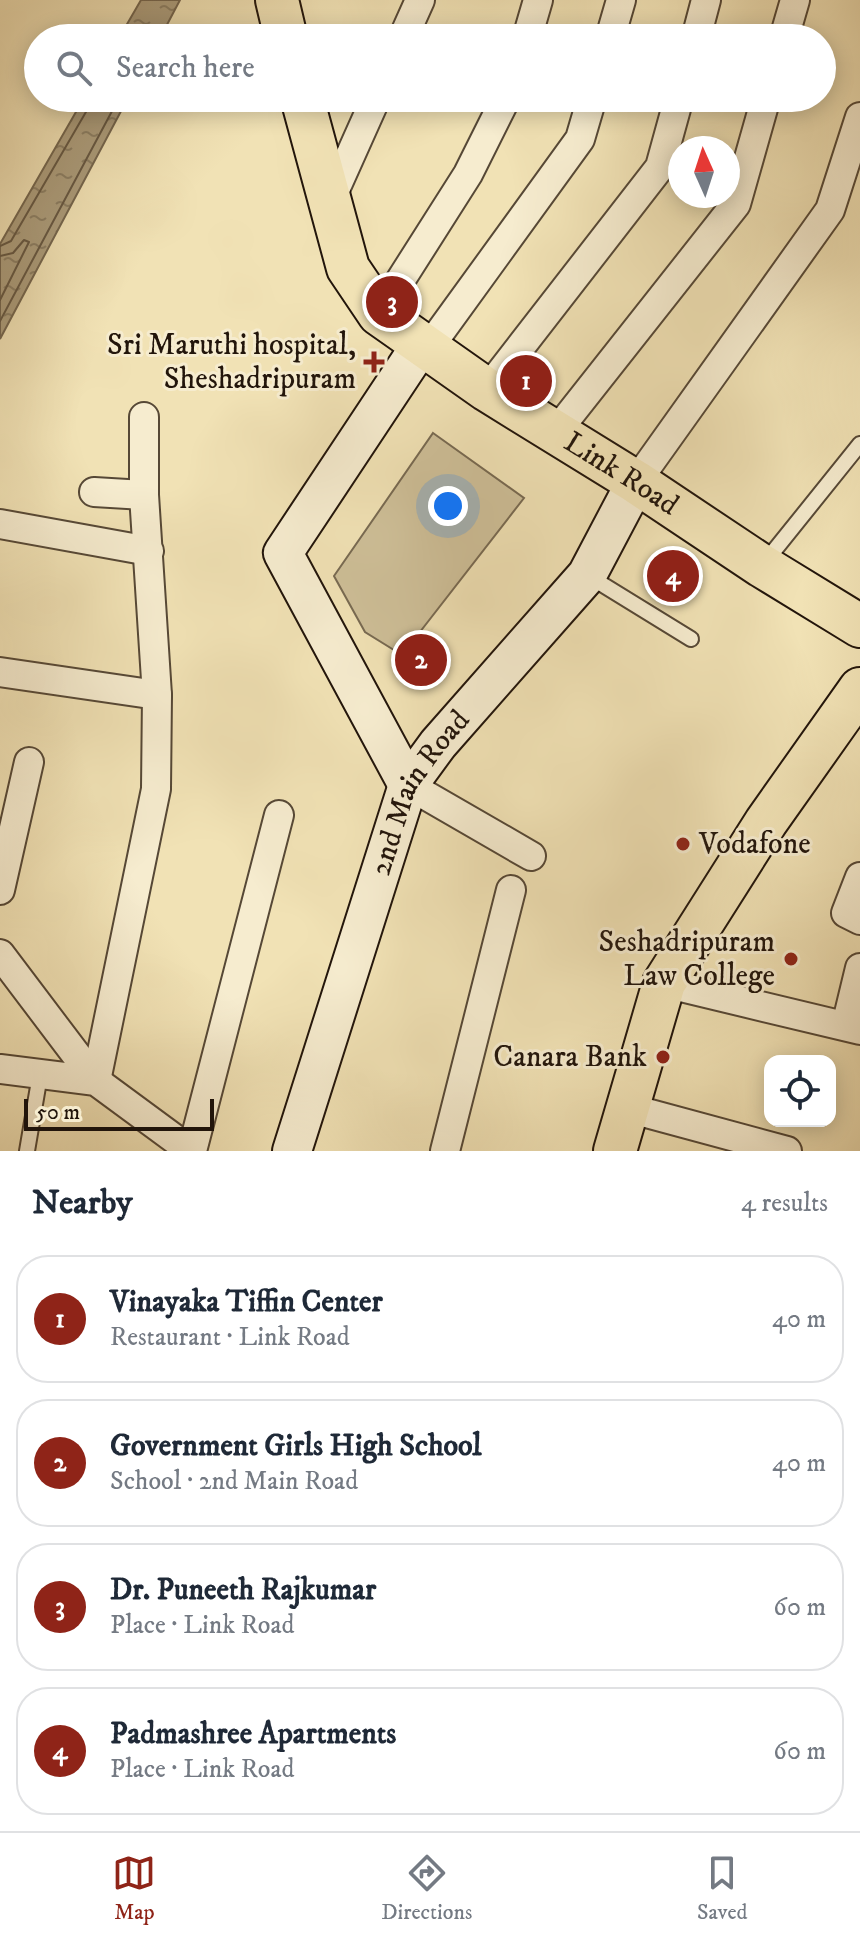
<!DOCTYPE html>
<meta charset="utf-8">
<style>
body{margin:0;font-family:"IM FELL DW Pica",serif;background:#f6f6f7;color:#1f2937}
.controls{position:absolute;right:24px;bottom:24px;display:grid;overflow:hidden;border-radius:16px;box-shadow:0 4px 20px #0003}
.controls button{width:72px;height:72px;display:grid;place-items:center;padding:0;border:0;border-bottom:2px solid #e0e1e3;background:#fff;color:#1f2937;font:40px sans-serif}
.compass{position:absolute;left:668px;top:136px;width:72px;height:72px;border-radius:50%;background:#fff;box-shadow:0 4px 20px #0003;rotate:357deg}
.scale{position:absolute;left:24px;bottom:20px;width:190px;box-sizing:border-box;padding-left:8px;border:4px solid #22150b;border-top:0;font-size:22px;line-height:28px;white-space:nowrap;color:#22150b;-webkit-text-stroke:6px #f6eccf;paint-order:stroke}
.you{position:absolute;left:448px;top:506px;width:28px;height:28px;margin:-20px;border:6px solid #fff;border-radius:50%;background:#1a73e8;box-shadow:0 0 0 12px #1a73e833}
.badge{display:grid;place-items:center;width:52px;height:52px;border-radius:50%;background:#8f2418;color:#fff;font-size:26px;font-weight:700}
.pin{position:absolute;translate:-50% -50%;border:4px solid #fff;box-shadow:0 2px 8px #0006}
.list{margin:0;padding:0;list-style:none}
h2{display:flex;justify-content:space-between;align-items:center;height:104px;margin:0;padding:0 32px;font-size:34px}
h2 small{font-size:26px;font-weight:400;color:#747a83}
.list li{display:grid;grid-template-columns:52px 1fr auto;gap:24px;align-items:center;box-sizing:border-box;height:128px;margin:0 16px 16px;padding:0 16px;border:2px solid #e0e1e3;border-radius:32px}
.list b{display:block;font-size:30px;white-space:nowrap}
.list p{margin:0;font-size:26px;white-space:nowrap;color:#747a83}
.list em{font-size:26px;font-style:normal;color:#747a83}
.icon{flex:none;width:44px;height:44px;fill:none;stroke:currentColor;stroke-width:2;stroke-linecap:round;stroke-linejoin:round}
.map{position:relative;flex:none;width:860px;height:1151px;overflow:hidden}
.search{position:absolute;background:#fff;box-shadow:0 4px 20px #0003;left:24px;right:24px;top:24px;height:88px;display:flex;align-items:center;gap:20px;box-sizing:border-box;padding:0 28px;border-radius:44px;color:#747a83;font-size:30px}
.sheet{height:680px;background:#fff}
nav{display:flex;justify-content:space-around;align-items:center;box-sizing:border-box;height:112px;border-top:2px solid #e0e1e3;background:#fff;font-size:22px;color:#747a83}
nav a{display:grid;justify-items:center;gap:4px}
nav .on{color:#8f2418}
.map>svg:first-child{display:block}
.park{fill:#cebf98;stroke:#786a52;stroke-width:2}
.water{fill:url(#water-ripples);stroke:#74664e;stroke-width:2}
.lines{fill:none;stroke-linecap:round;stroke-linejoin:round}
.shore{stroke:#665843;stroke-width:2}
.lane-casing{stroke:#564836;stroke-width:18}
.street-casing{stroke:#564836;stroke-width:32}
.secondary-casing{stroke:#22150b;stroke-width:42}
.primary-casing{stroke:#22150b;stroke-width:46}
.lane{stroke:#f6eccf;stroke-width:14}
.street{stroke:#f6eccf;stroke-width:28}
.secondary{stroke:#f6eccf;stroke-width:38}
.primary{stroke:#f1e2b5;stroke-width:42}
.poi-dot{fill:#8f2418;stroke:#f6eccf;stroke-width:3}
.labels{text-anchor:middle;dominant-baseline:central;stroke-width:6;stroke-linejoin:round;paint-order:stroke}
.poi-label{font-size:30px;fill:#22150b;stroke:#f6eccf;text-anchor:end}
.street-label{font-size:30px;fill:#22150b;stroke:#f6eccf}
</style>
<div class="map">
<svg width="860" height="1151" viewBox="0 0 860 1151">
<defs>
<pattern id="water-ripples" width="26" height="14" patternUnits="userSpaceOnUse" patternTransform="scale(2)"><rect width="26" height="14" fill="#ab9c7b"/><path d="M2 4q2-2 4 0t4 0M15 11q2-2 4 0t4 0" fill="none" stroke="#8b7e63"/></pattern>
</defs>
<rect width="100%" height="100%" fill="#f1e2b5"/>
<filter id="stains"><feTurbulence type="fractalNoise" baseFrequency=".0025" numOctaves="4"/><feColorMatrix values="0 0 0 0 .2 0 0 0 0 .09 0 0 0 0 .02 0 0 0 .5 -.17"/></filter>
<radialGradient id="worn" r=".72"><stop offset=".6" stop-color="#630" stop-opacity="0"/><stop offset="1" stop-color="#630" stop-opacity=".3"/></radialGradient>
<path class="park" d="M 433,433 L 524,498 L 402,655 L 365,632 L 334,576 Z"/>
<g class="water">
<path d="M 141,0 L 180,0 L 160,38 L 119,38 Z"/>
<path d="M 84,98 L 128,98 L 0,339 L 0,244 Z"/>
</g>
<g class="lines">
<g class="shore">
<path d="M 0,246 L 11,241 L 90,105 L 91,98"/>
<path d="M 0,256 L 13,253 L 24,240 L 29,242 L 0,300"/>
<path d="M 0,321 L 119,98"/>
</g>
<defs>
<g id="lane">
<path d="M 765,562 L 860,444"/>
<path d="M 587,575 L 691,639"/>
<path d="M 27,1151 L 40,1075"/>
</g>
<g id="street">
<path d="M 403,38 L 420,0"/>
<path d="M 527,38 L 538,0"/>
<path d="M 610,38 L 621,0"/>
<path d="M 696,38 L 706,0"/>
<path d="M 784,38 L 795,0"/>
<path d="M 329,203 L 376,98"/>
<path d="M 379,314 L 468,174 L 506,98"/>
<path d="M 427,350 L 580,139 L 592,98"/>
<path d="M 487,390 L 660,167 L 679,98"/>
<path d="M 556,432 L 736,204 L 766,98"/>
<path d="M 636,482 L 830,210 L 860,117"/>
<path d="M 94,492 L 144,495"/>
<path d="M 0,524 L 149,551"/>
<path d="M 0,672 L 157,695"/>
<path d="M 408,785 L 531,856"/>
<path d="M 860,877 L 846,913 L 860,920"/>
<path d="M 0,890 L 29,762"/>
<path d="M 0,954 L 96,1081"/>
<path d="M 664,983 L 860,1030"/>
<path d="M 846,1026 L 860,968"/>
<path d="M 0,1069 L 96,1081 L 191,1151"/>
<path d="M 96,1081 L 156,789 L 157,695 L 144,495 L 144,417"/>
<path d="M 628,1108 L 787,1151"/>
<path d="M 192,1151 L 279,815"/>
<path d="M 445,1151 L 511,890"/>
</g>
<g id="secondary">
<path d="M 408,785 L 283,553 L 421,345"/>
<path id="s1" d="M 292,1151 L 408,785 L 438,744 L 587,575 L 636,482"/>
</g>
<g id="primary">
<path d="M 277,0 L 286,38"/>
<path id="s2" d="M 302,98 L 348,268 L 379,314 L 487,390 L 636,482 L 762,566 L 860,626"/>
<path d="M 615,1151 L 664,983 L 766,822 L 860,689"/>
</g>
</defs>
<use href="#lane" class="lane-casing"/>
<use href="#street" class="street-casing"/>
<use href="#secondary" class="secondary-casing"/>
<use href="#primary" class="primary-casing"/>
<use href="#lane" class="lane"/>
<use href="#street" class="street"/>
<use href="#secondary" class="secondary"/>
<use href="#primary" class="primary"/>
</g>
<g class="poi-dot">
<path d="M370 350h8v8h8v8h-8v8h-8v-8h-8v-8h8z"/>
<circle cx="683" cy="844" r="8"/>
<circle cx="791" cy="959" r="8"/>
<circle cx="663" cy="1057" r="8"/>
</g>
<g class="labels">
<g class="poi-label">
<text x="356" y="345">Sri Maruthi hospital,<tspan x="356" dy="34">Sheshadripuram</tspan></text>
<text x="699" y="844" text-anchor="start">Vodafone</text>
<text x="775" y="942">Seshadripuram<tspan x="775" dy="34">Law College</tspan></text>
<text x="647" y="1057">Canara Bank</text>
</g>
<g class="street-label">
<text stroke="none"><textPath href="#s2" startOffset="522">Link Road</textPath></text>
<text stroke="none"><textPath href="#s1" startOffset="382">2nd Main Road</textPath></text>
</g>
</g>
<rect width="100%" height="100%" filter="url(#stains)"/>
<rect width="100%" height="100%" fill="url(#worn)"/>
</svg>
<div class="controls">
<button><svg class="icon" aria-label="locate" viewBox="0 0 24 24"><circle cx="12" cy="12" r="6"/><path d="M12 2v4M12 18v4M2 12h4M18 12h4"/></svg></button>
</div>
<svg class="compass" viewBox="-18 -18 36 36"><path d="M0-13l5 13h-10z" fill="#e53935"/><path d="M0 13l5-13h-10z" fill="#747a83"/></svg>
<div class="scale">50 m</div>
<div class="you"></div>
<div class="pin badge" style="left:526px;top:381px">1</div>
<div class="pin badge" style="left:421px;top:660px">2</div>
<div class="pin badge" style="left:392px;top:302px">3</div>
<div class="pin badge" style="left:673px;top:576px">4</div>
<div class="search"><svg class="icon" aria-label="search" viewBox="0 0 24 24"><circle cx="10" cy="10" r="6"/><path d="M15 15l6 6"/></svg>Search here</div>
</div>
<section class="sheet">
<h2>Nearby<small>4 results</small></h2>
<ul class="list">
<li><span class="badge">1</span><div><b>Vinayaka Tiffin Center</b><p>Restaurant · Link Road</p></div><em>40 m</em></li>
<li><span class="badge">2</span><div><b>Government Girls High School</b><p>School · 2nd Main Road</p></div><em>40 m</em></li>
<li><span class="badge">3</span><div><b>Dr. Puneeth Rajkumar</b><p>Place · Link Road</p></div><em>60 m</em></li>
<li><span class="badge">4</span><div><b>Padmashree Apartments</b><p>Place · Link Road</p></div><em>60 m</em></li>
</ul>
</section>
<nav>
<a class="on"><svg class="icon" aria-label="map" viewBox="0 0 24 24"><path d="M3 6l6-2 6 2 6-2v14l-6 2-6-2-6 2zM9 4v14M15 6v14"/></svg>Map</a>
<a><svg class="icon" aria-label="directions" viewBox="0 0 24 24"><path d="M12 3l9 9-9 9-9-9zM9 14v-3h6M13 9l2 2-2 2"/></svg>Directions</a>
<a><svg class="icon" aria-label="saved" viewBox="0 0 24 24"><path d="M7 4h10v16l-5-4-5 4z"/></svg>Saved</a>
</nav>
